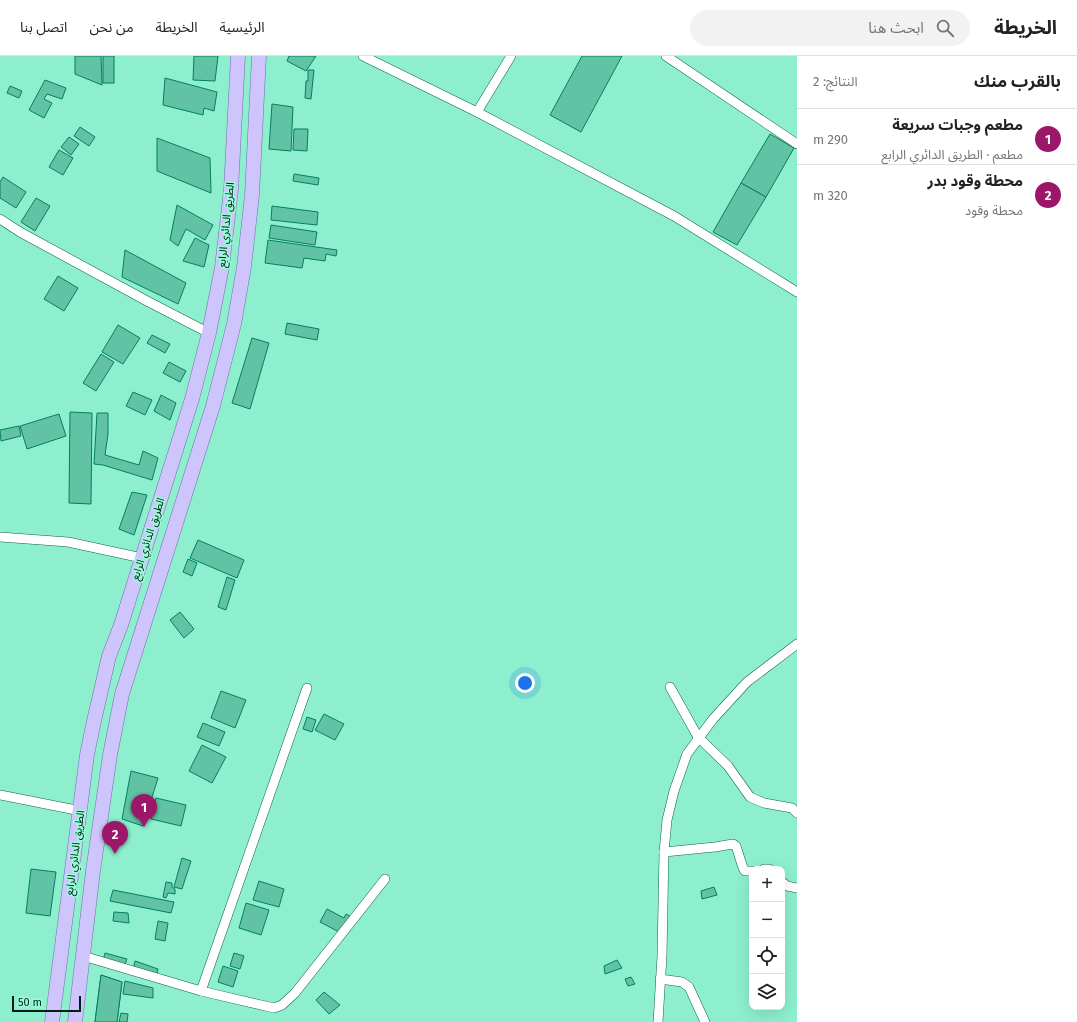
<!DOCTYPE html>
<html lang="ar">
<meta charset="utf-8">
<style>
body{margin:0;font-family:"Fira Sans","Noto Sans Arabic",sans-serif;background:#f2f2f2;color:#222;direction:rtl}
.controls{position:absolute;right:12px;bottom:12px;display:grid;overflow:hidden;border-radius:8px;box-shadow:0 4px 16px #0002}
.controls button{width:36px;height:36px;display:grid;place-items:center;padding:0;border:0;border-bottom:1px solid #e0e0e0;background:#fff;color:#222;font:20px sans-serif}
.scale{position:absolute;left:12px;bottom:10px;width:69px;box-sizing:border-box;padding-left:4px;border:2px solid #001e15;border-top:0;font-size:11px;line-height:14px;white-space:nowrap;color:#001e15;-webkit-text-stroke:3px #9afdda;paint-order:stroke}
.you{position:absolute;left:525px;top:627px;width:14px;height:14px;margin:-10px;border:3px solid #fff;border-radius:50%;background:#1a73e8;box-shadow:0 0 0 6px #1a73e833}
.badge{display:grid;place-items:center;width:26px;height:26px;border-radius:50%;background:#9c1769;color:#fff;font-size:13px;font-weight:700}
.pin{position:absolute;translate:-50% -33px;filter:drop-shadow(0 1px 2px #0008)}
.pin::after{content:'';position:absolute;top:21px;width:14px;height:12px;background:inherit;clip-path:polygon(0 0,100% 0,50% 100%)}
.list{margin:0;padding:0;list-style:none}
h2{display:flex;justify-content:space-between;align-items:center;height:52px;margin:0;padding:0 16px;font-size:17px}
h2 small{font-size:13px;font-weight:400;color:#767676}
.list li{display:grid;grid-template-columns:26px 1fr auto;gap:12px;align-items:center;box-sizing:border-box;height:56px;padding:0 16px;border-top:1px solid #e0e0e0}
.list b{display:block;font-size:15px;white-space:nowrap}
.list p{margin:0;font-size:13px;white-space:nowrap;color:#767676}
.list em{font-size:13px;font-style:normal;color:#767676}
.icon{flex:none;width:22px;height:22px;fill:none;stroke:currentColor;stroke-width:2;stroke-linecap:round;stroke-linejoin:round}
.map{position:relative;flex:none;width:797px;height:966px;overflow:hidden;direction:ltr}
header{display:flex;align-items:center;gap:24px;box-sizing:border-box;height:56px;padding:0 20px;background:#fff;border-bottom:1px solid #e0e0e0}
header strong{font-size:19px}
nav{display:flex;gap:22px;margin-inline-start:auto;font-size:14px}
.search{width:280px;height:36px;background:#f2f2f2;display:flex;align-items:center;gap:10px;box-sizing:border-box;padding:0 14px;border-radius:22px;color:#767676;font-size:15px}
main{display:flex}
aside{flex:1;background:#fff}
.map>svg:first-child{display:block}
.building{fill:#61c3a3;stroke:#027f62}
.lines{fill:none;stroke-linecap:round;stroke-linejoin:round}
.minor-casing{stroke:#0f634d;stroke-width:10}
.primary-casing{stroke:#7072aa;stroke-width:15}
.minor{stroke:#fff;stroke-width:9}
.primary{stroke:#cdc5fc;stroke-width:14}
.labels{text-anchor:middle;dominant-baseline:central;stroke-width:3;stroke-linejoin:round;paint-order:stroke}
.street-label{font-size:11px;fill:#001e15;stroke:#9afdda}
</style>
<header>
<strong>الخريطة</strong>
<div class="search"><svg class="icon" aria-label="search" viewBox="0 0 24 24"><circle cx="10" cy="10" r="6"/><path d="M15 15l6 6"/></svg>ابحث هنا</div>
<nav><a>الرئيسية</a><a>الخريطة</a><a>من نحن</a><a>اتصل بنا</a></nav>
</header>
<main>
<aside>
<h2>بالقرب منك<small>النتائج: 2</small></h2>
<ul class="list">
<li><span class="badge">1</span><div><b>مطعم وجبات سريعة</b><p>مطعم · الطريق الدائري الرابع</p></div><em>290 m</em></li>
<li><span class="badge">2</span><div><b>محطة وقود بدر</b><p>محطة وقود</p></div><em>320 m</em></li>
</ul>
</aside>
<div class="map">
<svg width="797" height="966" viewBox="0 0 797 966">
<rect width="100%" height="100%" fill="#8defcd"/>
<g class="building">
<path d="M 75,0 L 101,0 L 102,29 L 75,18 Z"/>
<rect x="103" y="0" width="11" height="27"/>
<path d="M 194,0 L 218,0 L 215,25 L 193,24 Z"/>
<path d="M 289,0 L 316,0 L 306,15 L 287,5 Z"/>
<path d="M 582,0 L 622,0 L 581,76 L 550,59 Z"/>
<path d="M 308,14 L 314,14 L 311,43 L 305,42 L 306,25 L 308,25 Z"/>
<path d="M 165,22 L 217,36 L 214,55 L 204,52 L 203,59 L 163,49 Z"/>
<path d="M 45,24 L 66,32 L 62,43 L 47,38 L 44,43 L 52,47 L 44,62 L 29,54 Z"/>
<path d="M 10,30 L 22,35 L 19,42 L 7,37 Z"/>
<path d="M 272,48 L 293,51 L 291,95 L 269,93 Z"/>
<path d="M 80,71 L 95,81 L 89,90 L 74,80 Z"/>
<path d="M 294,73 L 308,73 L 307,95 L 293,94 Z"/>
<path d="M 770,78 L 794,92 L 766,141 L 741,127 Z"/>
<path d="M 69,81 L 79,88 L 71,99 L 61,91 Z"/>
<path d="M 157,82 L 210,102 L 211,137 L 157,115 Z"/>
<path d="M 59,94 L 73,102 L 63,119 L 49,111 Z"/>
<path d="M 294,118 L 319,122 L 318,129 L 293,125 Z"/>
<path d="M 3,121 L 26,136 L 16,152 L 0,142 L 0,126 Z"/>
<path d="M 741,127 L 766,141 L 737,189 L 713,176 Z"/>
<path d="M 36,142 L 50,150 L 35,175 L 21,166 Z"/>
<path d="M 177,149 L 213,169 L 205,184 L 186,173 L 178,190 L 170,184 Z"/>
<path d="M 272,150 L 318,156 L 317,169 L 271,164 Z"/>
<path d="M 271,169 L 317,176 L 315,189 L 269,182 Z"/>
<path d="M 195,182 L 209,189 L 204,211 L 183,205 Z"/>
<path d="M 268,184 L 337,194 L 336,200 L 326,198 L 325,205 L 304,202 L 302,212 L 265,207 Z"/>
<path d="M 125,194 L 186,227 L 178,248 L 122,221 Z"/>
<path d="M 58,220 L 78,232 L 64,255 L 44,243 Z"/>
<path d="M 287,267 L 319,273 L 317,284 L 285,278 Z"/>
<path d="M 118,269 L 140,282 L 123,308 L 102,296 Z"/>
<path d="M 152,279 L 170,288 L 165,297 L 147,287 Z"/>
<path d="M 252,282 L 269,287 L 250,353 L 232,347 Z"/>
<path d="M 101,298 L 114,306 L 96,335 L 83,327 Z"/>
<path d="M 169,306 L 186,315 L 180,326 L 163,317 Z"/>
<path d="M 133,336 L 152,344 L 145,359 L 126,350 Z"/>
<path d="M 161,339 L 176,347 L 170,364 L 154,355 Z"/>
<path d="M 70,356 L 92,357 L 91,448 L 69,447 Z"/>
<path d="M 97,357 L 108,357 L 108,378 L 105,399 L 139,409 L 143,395 L 158,402 L 152,424 L 103,409 L 94,408 Z"/>
<path d="M 59,358 L 66,380 L 27,393 L 20,370 Z"/>
<path d="M 19,370 L 21,380 L 1,385 L 0,374 Z"/>
<path d="M 132,436 L 147,439 L 134,479 L 119,473 Z"/>
<path d="M 198,484 L 244,504 L 237,522 L 190,502 Z"/>
<path d="M 188,503 L 197,507 L 192,520 L 183,516 Z"/>
<path d="M 227,521 L 235,524 L 226,554 L 218,551 Z"/>
<path d="M 180,556 L 194,573 L 184,582 L 170,564 Z"/>
<path d="M 221,635 L 246,644 L 235,672 L 211,662 Z"/>
<path d="M 324,658 L 344,668 L 335,684 L 315,674 Z"/>
<path d="M 307,661 L 316,664 L 312,676 L 303,673 Z"/>
<path d="M 203,667 L 225,676 L 219,690 L 197,681 Z"/>
<path d="M 202,689 L 226,701 L 212,727 L 189,715 Z"/>
<path d="M 131,715 L 158,722 L 143,770 L 122,763 Z"/>
<path d="M 156,742 L 186,749 L 181,770 L 151,763 Z"/>
<path d="M 182,802 L 191,805 L 182,833 L 174,831 Z"/>
<path d="M 31,813 L 56,816 L 50,860 L 26,857 Z"/>
<path d="M 259,825 L 284,833 L 279,851 L 253,844 Z"/>
<path d="M 166,826 L 172,827 L 172,831 L 175,833 L 175,838 L 168,837 L 166,842 L 163,841 Z"/>
<path d="M 714,831 L 717,839 L 702,843 L 701,835 Z"/>
<path d="M 113,834 L 174,846 L 171,857 L 110,845 Z"/>
<path d="M 246,847 L 269,854 L 261,879 L 239,872 Z"/>
<path d="M 327,853 L 344,862 L 346,858 L 350,860 L 341,877 L 320,866 Z"/>
<path d="M 114,856 L 128,857 L 129,867 L 113,865 Z"/>
<path d="M 158,865 L 168,867 L 165,885 L 155,883 Z"/>
<path d="M 105,897 L 127,903 L 124,911 L 103,904 Z"/>
<path d="M 234,897 L 244,900 L 240,913 L 230,910 Z"/>
<path d="M 617,904 L 622,912 L 605,918 L 604,910 Z"/>
<path d="M 135,905 L 158,913 L 156,921 L 133,913 Z"/>
<path d="M 223,910 L 238,915 L 233,931 L 218,926 Z"/>
<path d="M 101,919 L 122,926 L 117,966 L 95,966 Z"/>
<path d="M 101,919 L 122,926 L 117,966 L 95,966 Z"/>
<path d="M 631,921 L 635,928 L 628,930 L 625,923 Z"/>
<path d="M 125,925 L 153,932 L 153,942 L 123,938 Z"/>
<path d="M 324,936 L 340,949 L 329,958 L 316,944 Z"/>
<path d="M 121,957 L 128,958 L 127,966 L 119,966 Z"/>
</g>
<g class="lines">
<defs>
<g id="minor">
<path d="M 363,0 L 477,56 L 674,160 L 797,236"/>
<path d="M 666,0 L 797,88"/>
<path d="M 477,56 L 511,0"/>
<path d="M 0,163 L 20,176 L 147,245 L 209,277"/>
<path d="M 0,481 L 68,486 L 142,502"/>
<path d="M 670,631 L 698,681 L 728,710 L 750,741 L 764,747 L 792,752 L 797,757"/>
<path d="M 0,739 L 81,755"/>
<path d="M 664,796 L 715,791 L 733,788 L 736,790 L 743,812 L 745,815 L 752,815"/>
<path d="M 764,813 L 769,813"/>
<path d="M 782,826 L 787,830 L 797,832"/>
<path d="M 83,900 L 201,935 L 274,952 L 282,949 L 295,937 L 385,823"/>
<path d="M 660,923 L 682,926 L 689,931 L 705,966"/>
<path d="M 201,935 L 307,632"/>
<path d="M 658,966 L 662,900 L 664,796 L 667,764 L 674,735 L 687,698 L 713,663 L 747,626 L 797,588"/>
</g>
<g id="primary">
<path d="M 52,966 L 87,699 L 94,665 L 109,600 L 121,569 L 192,343 L 209,277 L 222,211 L 231,134 L 238,0"/>
<path d="M 75,966 L 93,815 L 110,699 L 122,638 L 213,350 L 234,268 L 244,211 L 252,139 L 259,0"/>
</g>
</defs>
<use href="#minor" class="minor-casing"/>
<use href="#primary" class="primary-casing"/>
<use href="#minor" class="minor"/>
<use href="#primary" class="primary"/>
</g>
<g class="labels">
<g class="street-label">
<text transform="translate(226 169) rotate(-84)">الطريق الدائري الرابع</text>
<text transform="translate(148 483) rotate(-72)">الطريق الدائري الرابع</text>
<text transform="translate(75 797) rotate(-82)">الطريق الدائري الرابع</text>
</g>
</g>
</svg>
<div class="controls">
<button>+</button>
<button>−</button>
<button><svg class="icon" aria-label="locate" viewBox="0 0 24 24"><circle cx="12" cy="12" r="6"/><path d="M12 2v4M12 18v4M2 12h4M18 12h4"/></svg></button>
<button><svg class="icon" aria-label="layers" viewBox="0 0 24 24"><path d="M12 4l9 5-9 5-9-5zM3 14l9 5 9-5"/></svg></button>
</div>
<div class="scale">50 m</div>
<div class="you"></div>
<div class="pin badge" style="left:144px;top:771px">1</div>
<div class="pin badge" style="left:115px;top:798px">2</div>
</div>
</main>
